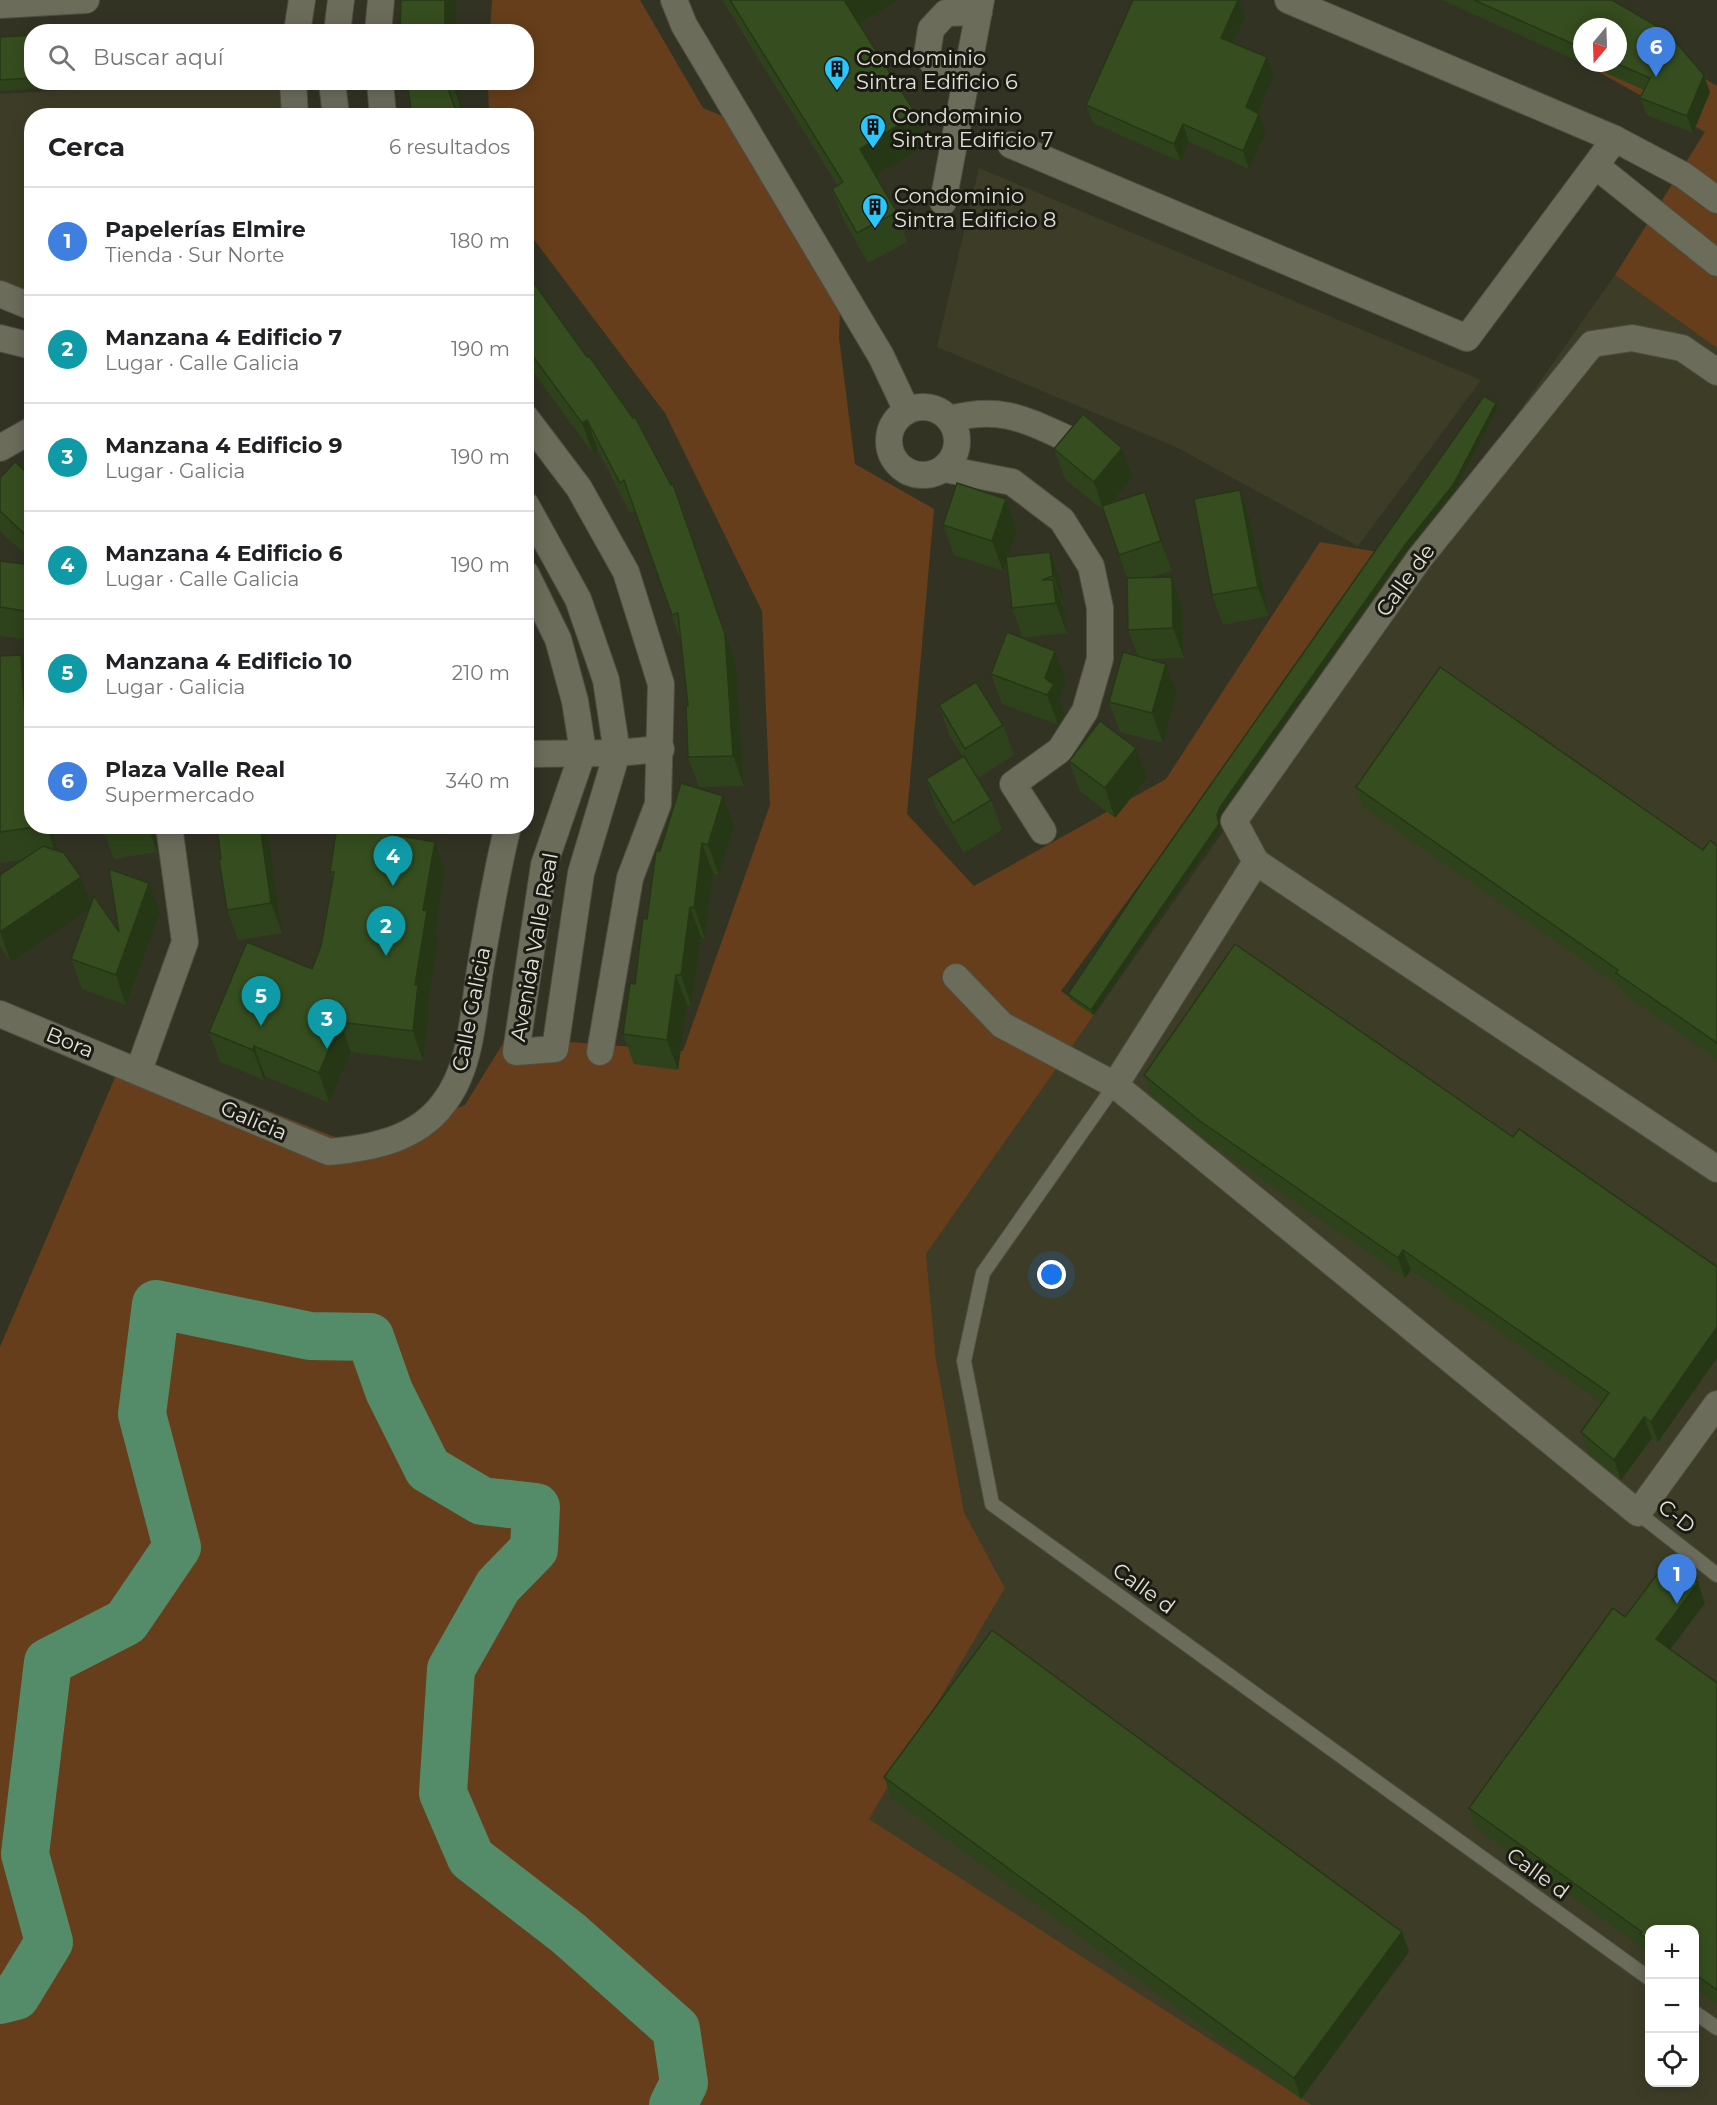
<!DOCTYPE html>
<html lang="es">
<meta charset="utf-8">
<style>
body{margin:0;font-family:Montserrat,sans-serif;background:#f2f2f2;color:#202124}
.controls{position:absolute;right:18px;bottom:18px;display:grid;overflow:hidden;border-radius:12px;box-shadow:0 3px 15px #0003}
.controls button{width:54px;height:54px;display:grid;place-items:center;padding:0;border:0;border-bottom:2px solid #e0e0e0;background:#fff;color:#202124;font:30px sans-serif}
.compass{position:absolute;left:1573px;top:18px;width:54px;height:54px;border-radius:50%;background:#fff;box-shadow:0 3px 15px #0003;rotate:199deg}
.you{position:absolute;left:1052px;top:1275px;width:21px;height:21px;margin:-15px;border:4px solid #fff;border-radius:50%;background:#1a73e8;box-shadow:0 0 0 9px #1a73e833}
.badge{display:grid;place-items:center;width:39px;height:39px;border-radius:50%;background:#d93025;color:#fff;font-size:20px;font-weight:700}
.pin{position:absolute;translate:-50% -50px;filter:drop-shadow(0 2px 3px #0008)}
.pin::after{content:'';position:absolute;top:32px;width:21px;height:18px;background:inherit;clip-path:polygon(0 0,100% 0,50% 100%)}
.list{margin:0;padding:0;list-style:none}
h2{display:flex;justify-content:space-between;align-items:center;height:78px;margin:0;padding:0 24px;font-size:26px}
h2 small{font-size:20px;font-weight:400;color:#757577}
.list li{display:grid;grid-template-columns:39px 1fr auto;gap:18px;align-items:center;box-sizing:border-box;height:108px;padding:0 24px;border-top:2px solid #e0e0e0}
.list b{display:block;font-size:22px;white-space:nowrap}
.list p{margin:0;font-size:20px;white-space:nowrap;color:#757577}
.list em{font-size:20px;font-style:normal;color:#757577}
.icon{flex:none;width:33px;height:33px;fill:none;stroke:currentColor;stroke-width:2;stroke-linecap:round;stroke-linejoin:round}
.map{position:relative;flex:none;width:1717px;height:2105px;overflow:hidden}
.search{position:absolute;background:#fff;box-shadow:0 3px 15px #0003;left:24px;top:24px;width:510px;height:66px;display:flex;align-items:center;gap:15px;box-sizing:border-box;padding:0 21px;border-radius:24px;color:#757577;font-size:22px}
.panel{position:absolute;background:#fff;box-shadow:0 3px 15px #0003;left:24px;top:108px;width:510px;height:726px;border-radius:24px}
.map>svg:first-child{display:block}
.built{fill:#3d3d27;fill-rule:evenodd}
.green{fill:#663e1b}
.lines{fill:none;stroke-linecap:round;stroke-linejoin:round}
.river{stroke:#548b69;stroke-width:48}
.service-casing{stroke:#4f4f42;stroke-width:16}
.minor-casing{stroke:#4f4f42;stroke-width:28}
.service{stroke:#6c6c5b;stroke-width:14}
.minor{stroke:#6c6c5b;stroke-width:26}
.wall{fill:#2e431b}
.shaded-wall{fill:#263716}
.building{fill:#364e1f;stroke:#263716;stroke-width:1.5}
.labels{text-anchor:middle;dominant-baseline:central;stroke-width:6;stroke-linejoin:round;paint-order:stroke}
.poi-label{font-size:21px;fill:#e2e2d8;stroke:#1b1b14;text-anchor:start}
.street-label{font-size:21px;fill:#e2e2d8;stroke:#1b1b14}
</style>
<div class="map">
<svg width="1717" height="2105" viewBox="0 0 1717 2105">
<rect width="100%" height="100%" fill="#333324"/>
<g class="built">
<path d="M 188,83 L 283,83 L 286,115 L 32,116 L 31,293 L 0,279 L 0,94 Z"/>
<path d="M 979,168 L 1481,380 L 1358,546 L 1174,446 L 937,347 Z"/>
<path d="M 1615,275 L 1717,348 L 1717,2105 L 1312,2105 L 869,1819 L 1005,1588 L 964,1512 L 936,1359 L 926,1254 ZM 1650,1930 L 1694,1930 L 1694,2082 L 1650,2082 Z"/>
</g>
<g class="green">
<path d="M 492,0 L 640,0 L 703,108 L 737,122 L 840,306 L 839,338 L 855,464 L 934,509 L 907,814 L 974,886 L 1166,779 L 1320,542 L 1383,553 L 1061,991 L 1094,1015 L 926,1254 L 936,1359 L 964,1512 L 1005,1588 L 869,1819 L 1312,2105 L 0,2105 L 0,1347 L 125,1054 L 360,1147 L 465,1105 L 507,1037 L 683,1051 L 770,805 L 762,611 L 665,413 L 529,233 L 526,226 L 526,116 L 489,115 L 488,83 L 526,82 L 526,32 L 490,31 Z"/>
<path d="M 1573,0 L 1717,86 L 1717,348 L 1615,275 L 1705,132 L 1583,63 L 1618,63 L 1618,27 L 1582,27 Z"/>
</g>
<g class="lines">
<path class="river" d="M 0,2000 L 16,1996 L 49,1942 L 25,1854 L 48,1662 L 126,1622 L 177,1547 L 142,1414 L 156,1304 L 310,1336 L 370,1337 L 389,1391 L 428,1469 L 482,1501 L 536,1507 L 534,1549 L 498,1586 L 451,1669 L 443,1793 L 471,1858 L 568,1933 L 676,2029 L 684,2083 L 673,2105"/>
<defs>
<g id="service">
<path d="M 1115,1085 L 983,1273 L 964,1361 L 992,1504 L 1650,1979"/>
<path d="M 1638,1513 L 1717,1575"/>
<path d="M 1694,2012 L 1717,2028"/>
</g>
<g id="minor">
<path d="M 674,0 L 684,25 L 881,356 L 907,411"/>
<path d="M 1288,0 L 1615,139 L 1683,175 L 1717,200"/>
<path d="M 0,5 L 86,0"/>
<path d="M 297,32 L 302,0"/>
<path d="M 337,32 L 341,0"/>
<path d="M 378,32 L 381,0"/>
<path d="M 293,82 L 295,116"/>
<path d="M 332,82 L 336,116"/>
<path d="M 380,82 L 383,116"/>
<path d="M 966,83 L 943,76 L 927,55 L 931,29 L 946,13 L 979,12"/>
<path d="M 1011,145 L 1467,338 L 1615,139"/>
<path d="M 1596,166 L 1717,263"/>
<path d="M 943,202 L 981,0"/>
<path d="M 0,294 L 32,307"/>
<path d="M 0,338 L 32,346"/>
<path d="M 1717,372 L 1682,348 L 1632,338 L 1592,344 L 1419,559 L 1234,821 L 1256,862 L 1717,1169"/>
<circle cx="923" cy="441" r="34"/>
<path d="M 526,418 L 579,488 L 626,572 L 661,684 L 658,804 L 630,878 L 600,1052"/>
<path d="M 949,419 C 1000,406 1022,418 1068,439"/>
<path d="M 0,448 L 32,430"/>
<path d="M 945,469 L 1012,482 L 1062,520 L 1091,566 L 1100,608 L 1100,659 L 1085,711 L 1060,750 L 1013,784 L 1043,831"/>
<path d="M 526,505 L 578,599 L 606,680 L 617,753 L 581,873 L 555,1049 L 516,1052 L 544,865 L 583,752 L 575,701 L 558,639 L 526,574"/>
<path d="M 526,754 L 617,753 L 661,749"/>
<path d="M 956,977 L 1002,1025 L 1115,1085 L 1256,862"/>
<path d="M 0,1014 L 329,1152 C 371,1148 416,1140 443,1104 C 472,1068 473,1013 480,970 C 488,922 496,874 508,826"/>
<path d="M 139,1070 L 185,942 L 169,826"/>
<path d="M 1115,1085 L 1638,1513 L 1717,1404"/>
</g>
</defs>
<use href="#service" class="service-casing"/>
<use href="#minor" class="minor-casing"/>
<use href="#service" class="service"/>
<use href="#minor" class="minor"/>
</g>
<g class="wall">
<path d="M 722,0 L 898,0 L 860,24 L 916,114 L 927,144 L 876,176 L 897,212 L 907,242 L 868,263 L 843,219 L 832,189 L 838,186 Z"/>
<path d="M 1133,0 L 1239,0 L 1245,17 L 1233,43 L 1267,57 L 1274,75 L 1258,114 L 1259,114 L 1266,132 L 1249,169 L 1189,142 L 1181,162 L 1093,123 L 1086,105 Z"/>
<path d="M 1442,0 L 1612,0 L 1710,92 L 1693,133 L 1647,115 L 1640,98 L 1644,90 L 1583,63 L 1618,63 L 1582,27 L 1582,63 Z"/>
<path d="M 32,35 L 32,82 L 126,82 L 0,91 L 0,37 Z"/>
<path d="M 407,82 L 458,82 L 463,115 L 458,116 Z"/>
<path d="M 526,272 L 671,485 L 673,484 L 736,664 L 744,786 L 699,787 L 688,757 L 688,706 L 681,642 L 635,510 L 630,513 L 598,450 L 593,453 L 526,362 Z"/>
<path d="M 1496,403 L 1498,408 L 1455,490 L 1407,550 L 1222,812 L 1219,821 L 1221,829 L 1093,1015 L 1070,999 L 1068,994 Z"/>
<path d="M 1122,448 L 1133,477 L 1111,503 L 1145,492 L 1172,571 L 1151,577 L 1172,577 L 1182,607 L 1184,658 L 1149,659 L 1166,664 L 1177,694 L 1163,743 L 1120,732 L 1109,702 L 1138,656 L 1128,630 L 1127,578 L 1104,511 L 1065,479 L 1054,449 Z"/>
<path d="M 32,477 L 32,561 L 0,531 L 0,478 Z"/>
<path d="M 1240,490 L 1250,520 L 1269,616 L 1223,625 L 1212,595 Z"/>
<path d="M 943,525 L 1017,529 L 1007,557 L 1050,552 L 1061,582 L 1064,606 L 1063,606 L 1067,633 L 1023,638 L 1012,608 L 1006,560 L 1003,571 L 954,555 Z"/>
<path d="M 0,561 L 32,565 L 32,640 L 0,636 Z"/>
<path d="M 21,655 L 32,684 L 32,826 L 53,826 L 56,850 L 91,905 L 119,932 L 160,913 L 126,1005 L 82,989 L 71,959 L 90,908 L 11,962 L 0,946 L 0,875 L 22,860 L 0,863 L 0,656 Z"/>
<path d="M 991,674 L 1066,681 L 1059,699 L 1065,715 L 1058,725 L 1002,704 Z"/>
<path d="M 939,705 L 1003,725 L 1014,755 L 978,778 L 991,800 L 1002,830 L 964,853 L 937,809 L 926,779 L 963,757 L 949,734 Z"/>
<path d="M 1136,748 L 1147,778 L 1115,818 L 1080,791 L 1069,761 Z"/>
<path d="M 1356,787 L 1703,850 L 1717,846 L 1717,1059 L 1624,994 L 1621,987 L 1363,807 Z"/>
<path d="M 102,826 L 153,826 L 157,852 L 114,859 Z"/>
<path d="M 217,826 L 267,826 L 282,933 L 238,940 L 227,910 Z"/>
<path d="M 337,826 L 447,826 L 447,829 L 372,831 L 435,842 L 445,872 L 435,934 L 438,941 L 427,1009 L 429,1015 L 423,1061 L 351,1052 L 329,1103 L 265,1076 L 264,1080 L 220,1062 L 209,1032 L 312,969 L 321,946 L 333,879 L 330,872 Z"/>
<path d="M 734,826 L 719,875 L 713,873 L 705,938 L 701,937 L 691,1005 L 687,1005 L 678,1070 L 634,1064 L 623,1034 L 635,984 L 660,851 Z"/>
<path d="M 1144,1075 L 1513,1137 L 1717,1267 L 1717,1358 L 1658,1442 L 1652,1438 L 1621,1480 L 1588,1453 L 1581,1432 L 1602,1403 L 1411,1270 L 1405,1278 L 1208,1142 L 1151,1095 Z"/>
<path d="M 1705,1603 L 1670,1649 L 1717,1683 L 1717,2005 L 1695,1988 L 1695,1929 L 1650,1929 L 1650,1956 L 1648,1954 L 1646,1950 L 1476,1828 L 1469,1808 L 1625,1617 Z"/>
<path d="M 884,1777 L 1402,1932 L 1409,1952 L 1301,2099 L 891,1798 Z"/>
</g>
<g class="shaded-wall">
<rect x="445" y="0" width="11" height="32"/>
<path d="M 844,0 L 898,0 L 856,26 Z"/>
<path d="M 1238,0 L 1239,0 L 1245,17 L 1227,56 L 1221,38 Z"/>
<path d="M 1267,57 L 1274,75 L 1253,125 L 1246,107 Z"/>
<path d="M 1704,75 L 1710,92 L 1693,133 L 1687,116 Z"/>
<path d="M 452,82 L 458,82 L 463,115 Z"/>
<path d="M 916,114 L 927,144 L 871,179 L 860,149 Z"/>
<path d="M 1259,114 L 1266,132 L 1249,169 L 1243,151 Z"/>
<path d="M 1183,124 L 1189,142 L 1181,162 L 1174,144 Z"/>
<path d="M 1496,403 L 1498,408 L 1455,490 L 1407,550 L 1222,812 L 1219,821 L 1221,829 L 1093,1015 L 1091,1010 L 1217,815 L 1220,807 Z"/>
<path d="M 587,420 L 598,450 L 593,453 L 582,423 Z"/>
<path d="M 1122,448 L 1133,477 L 1104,511 L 1094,482 Z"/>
<path d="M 673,484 L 736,664 L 744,786 L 733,756 Z"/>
<path d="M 1240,490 L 1250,520 L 1269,616 L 1258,587 Z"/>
<path d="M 1145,492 L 1156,522 L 1172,571 L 1161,541 Z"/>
<path d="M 1006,499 L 1017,529 L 1003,571 L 992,541 Z"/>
<path d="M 1050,552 L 1061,582 L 1064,606 L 1053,576 Z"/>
<path d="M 1172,577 L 1182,607 L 1184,658 L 1173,628 Z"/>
<path d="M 1053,580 L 1064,609 L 1067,633 L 1056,603 Z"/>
<path d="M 1055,651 L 1066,681 L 1059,699 L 1065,715 L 1058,725 L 1047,695 L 1045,678 Z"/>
<path d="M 21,655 L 32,684 L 32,737 L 25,716 Z"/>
<path d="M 1166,664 L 1177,694 L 1163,743 L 1152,713 Z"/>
<path d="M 1136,748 L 1147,778 L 1115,818 L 1105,788 Z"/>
<path d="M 723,796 L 734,826 L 719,875 L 708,845 Z"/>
<path d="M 46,826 L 53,826 L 57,856 Z"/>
<path d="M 148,826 L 153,826 L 157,852 Z"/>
<path d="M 260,826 L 267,826 L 282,933 L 271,903 Z"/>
<path d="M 435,842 L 445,872 L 435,934 L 438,941 L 427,1009 L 429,1015 L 423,1061 L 413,1031 L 415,985 L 423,910 Z"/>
<path d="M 702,843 L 713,873 L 705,938 L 694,908 Z"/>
<path d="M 81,877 L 92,907 L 11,962 L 0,932 Z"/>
<path d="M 149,883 L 160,913 L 126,1005 L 116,975 Z"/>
<path d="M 690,907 L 701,937 L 691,1005 L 681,975 Z"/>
<path d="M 676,975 L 687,1005 L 678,1070 L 667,1040 Z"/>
<path d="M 340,1022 L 351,1052 L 329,1103 L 319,1073 Z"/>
<path d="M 254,1046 L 265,1076 L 264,1080 L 253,1050 Z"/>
<path d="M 1403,1250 L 1411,1270 L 1405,1278 L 1398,1258 Z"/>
<path d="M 1717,1327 L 1717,1358 L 1658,1442 L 1651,1422 Z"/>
<path d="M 1644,1417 L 1652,1438 L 1621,1480 L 1614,1460 Z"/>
<path d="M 1698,1583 L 1705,1603 L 1663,1659 L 1656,1639 Z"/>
<path d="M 1402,1932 L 1409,1952 L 1301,2099 L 1294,2078 Z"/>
</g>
<g class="building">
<path d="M 401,0 L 445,0 L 445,32 L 400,32 Z"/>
<path d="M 730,0 L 844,0 L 916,114 L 860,149 L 897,212 L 857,233 L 832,189 L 843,182 Z"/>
<path d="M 1133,0 L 1238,0 L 1221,38 L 1267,57 L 1246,107 L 1259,114 L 1243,151 L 1183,124 L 1174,144 L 1086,105 Z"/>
<path d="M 1474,0 L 1612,0 L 1667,32 L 1704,75 L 1687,116 L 1640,98 L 1650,78 L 1615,63 L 1618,63 L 1618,27 L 1582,27 L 1582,48 Z"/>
<path d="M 243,24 L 244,32 L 104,32 Z"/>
<path d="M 32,35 L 32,78 L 0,80 L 0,37 Z"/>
<path d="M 407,82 L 452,82 L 453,85 L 447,86 L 458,116 L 412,116 Z"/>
<path d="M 526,272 L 587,357 L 589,356 L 633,418 L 635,417 L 671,485 L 673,484 L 725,634 L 733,756 L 688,757 L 686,706 L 688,706 L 678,613 L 672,615 L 624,480 L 620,483 L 587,420 L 582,423 L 526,347 Z"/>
<path d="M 1484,396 L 1496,403 L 1453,485 L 1405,545 L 1220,807 L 1217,815 L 1219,824 L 1091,1010 L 1068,994 L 1143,881 Z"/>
<path d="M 1083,414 L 1122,448 L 1094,482 L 1054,449 Z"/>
<path d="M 15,462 L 32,477 L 32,541 L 0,511 L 0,478 Z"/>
<path d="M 957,483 L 1006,499 L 992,541 L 943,525 Z"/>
<path d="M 1240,490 L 1258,587 L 1212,595 L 1194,499 Z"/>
<path d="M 1145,492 L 1161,541 L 1119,555 L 1102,506 Z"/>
<path d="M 1050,552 L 1053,576 L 1042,580 L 1053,580 L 1056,603 L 1012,608 L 1006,557 Z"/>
<path d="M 0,561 L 32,565 L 32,612 L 0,607 Z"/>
<path d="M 1172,577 L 1173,628 L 1128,630 L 1127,578 Z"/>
<path d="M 1007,632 L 1055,651 L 1045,678 L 1054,685 L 1047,695 L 991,674 Z"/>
<path d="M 1123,652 L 1166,664 L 1152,713 L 1109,702 Z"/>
<path d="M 21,655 L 25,716 L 29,716 L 32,737 L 32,826 L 42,826 L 0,832 L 0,656 Z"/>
<path d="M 1440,667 L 1703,850 L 1710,840 L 1717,846 L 1717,1043 L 1616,973 L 1618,970 L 1356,787 Z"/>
<path d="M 976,682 L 1003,725 L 965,749 L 939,705 Z"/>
<path d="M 1100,721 L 1136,748 L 1105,788 L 1069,761 Z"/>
<path d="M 964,756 L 991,800 L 953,823 L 926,779 Z"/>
<path d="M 681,783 L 723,796 L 708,845 L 702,843 L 694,908 L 690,907 L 681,975 L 676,975 L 667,1040 L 623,1034 L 630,983 L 635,984 L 643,918 L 647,919 L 656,851 L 660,851 Z"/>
<path d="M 102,826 L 119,826 L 103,829 Z"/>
<path d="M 217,826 L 260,826 L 271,903 L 227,910 L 219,859 L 221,859 Z"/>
<path d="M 337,826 L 345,826 L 435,842 L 423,910 L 427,911 L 415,985 L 418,985 L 413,1031 L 340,1022 L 319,1073 L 254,1046 L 253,1050 L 209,1032 L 247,942 L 312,969 L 321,946 L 334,872 L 330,872 Z"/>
<path d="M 43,846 L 64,853 L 81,877 L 0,932 L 0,875 Z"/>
<path d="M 109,869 L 149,883 L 116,975 L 71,959 L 94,896 L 119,932 Z"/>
<path d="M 1235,944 L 1513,1137 L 1519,1129 L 1717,1267 L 1717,1327 L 1651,1422 L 1644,1417 L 1614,1460 L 1581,1432 L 1609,1393 L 1403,1250 L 1398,1258 L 1200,1121 L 1144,1075 Z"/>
<path d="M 1667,1561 L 1698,1583 L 1656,1639 L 1717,1683 L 1717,1990 L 1695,1974 L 1695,1929 L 1650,1929 L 1650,1941 L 1640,1934 L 1642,1932 L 1469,1808 L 1613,1608 L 1625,1617 Z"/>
<path d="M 992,1630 L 1402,1932 L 1294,2078 L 884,1777 Z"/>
</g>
<defs>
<symbol id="building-pin" viewBox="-11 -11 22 30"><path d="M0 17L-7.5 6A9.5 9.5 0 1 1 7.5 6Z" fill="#28c8ff" stroke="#1b1b14"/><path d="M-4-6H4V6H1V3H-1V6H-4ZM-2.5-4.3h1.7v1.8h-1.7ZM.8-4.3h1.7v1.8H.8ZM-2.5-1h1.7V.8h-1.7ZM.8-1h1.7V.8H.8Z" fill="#111"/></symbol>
</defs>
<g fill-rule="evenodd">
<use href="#building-pin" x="822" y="54" width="30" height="40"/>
<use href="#building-pin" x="858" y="112" width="30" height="40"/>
<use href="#building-pin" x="860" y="192" width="30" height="40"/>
</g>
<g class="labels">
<g class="poi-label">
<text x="856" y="57">Condominio<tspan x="856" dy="24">Sintra Edificio 6</tspan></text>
<text x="892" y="115">Condominio<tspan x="892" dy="24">Sintra Edificio 7</tspan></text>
<text x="894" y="195">Condominio<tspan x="894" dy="24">Sintra Edificio 8</tspan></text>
</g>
<g class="street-label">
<text transform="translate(1405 580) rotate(-54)">Calle de</text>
<text transform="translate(534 947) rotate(-80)">Avenida Valle Real</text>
<text transform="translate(471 1009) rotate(-79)">Calle Galicia</text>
<text transform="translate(70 1042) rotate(22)">Bora</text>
<text transform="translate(254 1120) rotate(23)">Galicia</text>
<text transform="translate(1677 1516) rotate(38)">C-D</text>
<text transform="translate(1144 1588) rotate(36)">Calle d</text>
<text transform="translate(1538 1873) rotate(36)">Calle d</text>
</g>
</g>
</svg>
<div class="controls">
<button>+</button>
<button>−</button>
<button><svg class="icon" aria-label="locate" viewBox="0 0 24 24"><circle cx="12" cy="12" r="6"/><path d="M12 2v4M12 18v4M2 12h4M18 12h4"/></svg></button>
</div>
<svg class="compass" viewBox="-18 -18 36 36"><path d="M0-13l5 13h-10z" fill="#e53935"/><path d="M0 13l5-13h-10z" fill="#757577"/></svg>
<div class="you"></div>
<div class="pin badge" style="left:1677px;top:1604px;background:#3f7fe0">1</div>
<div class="pin badge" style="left:386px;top:956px;background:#0f9aa8">2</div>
<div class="pin badge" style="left:327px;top:1049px;background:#0f9aa8">3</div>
<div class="pin badge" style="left:393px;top:886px;background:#0f9aa8">4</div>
<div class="pin badge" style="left:261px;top:1026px;background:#0f9aa8">5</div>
<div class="pin badge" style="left:1656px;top:77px;background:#3f7fe0">6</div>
<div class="search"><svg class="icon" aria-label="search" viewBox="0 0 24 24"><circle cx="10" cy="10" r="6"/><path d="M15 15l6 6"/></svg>Buscar aquí</div>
<section class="panel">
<h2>Cerca<small>6 resultados</small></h2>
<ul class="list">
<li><span class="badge" style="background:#3f7fe0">1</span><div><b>Papelerías Elmire</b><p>Tienda · Sur Norte</p></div><em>180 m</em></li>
<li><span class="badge" style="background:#0f9aa8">2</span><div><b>Manzana 4 Edificio 7</b><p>Lugar · Calle Galicia</p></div><em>190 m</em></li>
<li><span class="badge" style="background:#0f9aa8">3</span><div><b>Manzana 4 Edificio 9</b><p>Lugar · Galicia</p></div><em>190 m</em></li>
<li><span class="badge" style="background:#0f9aa8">4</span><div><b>Manzana 4 Edificio 6</b><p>Lugar · Calle Galicia</p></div><em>190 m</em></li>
<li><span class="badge" style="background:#0f9aa8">5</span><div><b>Manzana 4 Edificio 10</b><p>Lugar · Galicia</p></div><em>210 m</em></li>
<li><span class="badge" style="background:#3f7fe0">6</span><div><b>Plaza Valle Real</b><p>Supermercado</p></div><em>340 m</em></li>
</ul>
</section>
</div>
